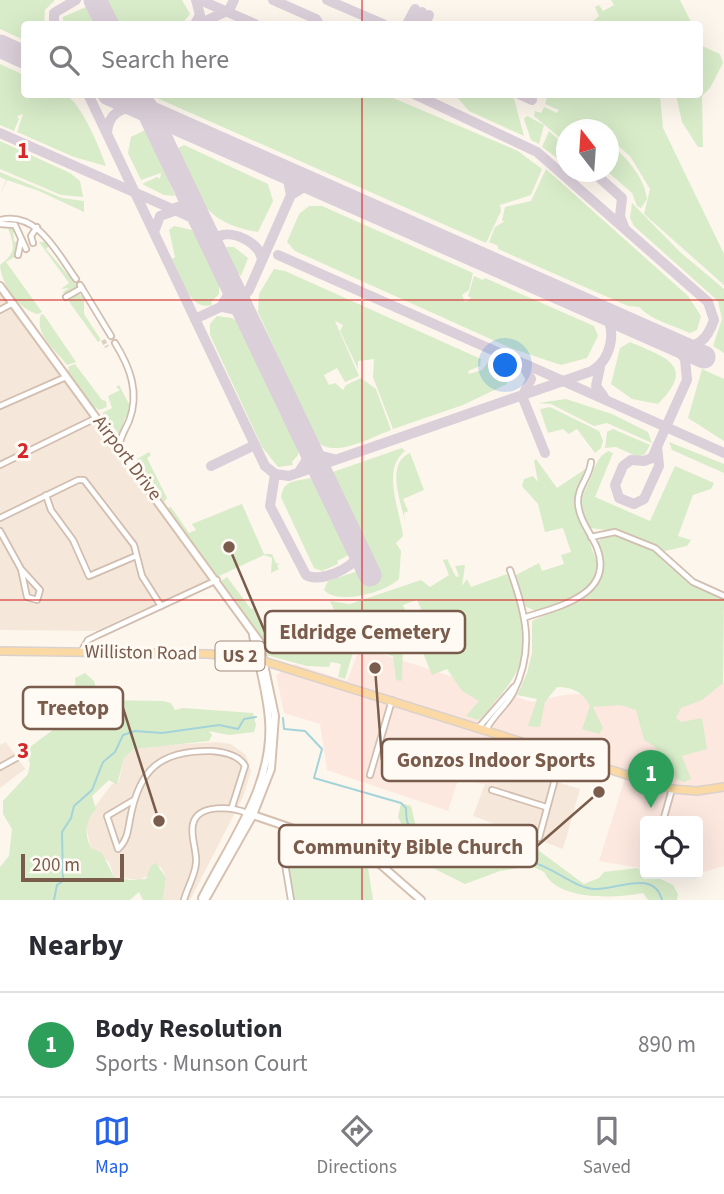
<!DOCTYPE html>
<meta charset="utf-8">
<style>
body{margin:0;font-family:"Source Sans 3",sans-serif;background:#f7f7f7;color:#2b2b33}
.controls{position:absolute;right:21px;bottom:21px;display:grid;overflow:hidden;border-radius:7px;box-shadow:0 7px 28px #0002}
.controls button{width:63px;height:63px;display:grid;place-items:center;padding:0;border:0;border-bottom:2px solid #e1e1e2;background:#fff;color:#2b2b33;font:35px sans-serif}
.compass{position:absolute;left:556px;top:119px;width:63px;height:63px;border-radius:50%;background:#fff;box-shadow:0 7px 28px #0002;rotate:343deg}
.scale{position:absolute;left:21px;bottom:18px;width:103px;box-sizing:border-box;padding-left:7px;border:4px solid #7a5c4d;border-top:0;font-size:19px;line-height:24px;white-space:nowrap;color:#7a5c4d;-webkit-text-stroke:5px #fffaf3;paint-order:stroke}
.you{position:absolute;left:506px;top:366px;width:24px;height:24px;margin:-18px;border:5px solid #fff;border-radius:50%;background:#1a73e8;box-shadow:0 0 0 10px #1a73e833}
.badge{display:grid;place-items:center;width:46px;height:46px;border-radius:50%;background:#2563eb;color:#fff;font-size:23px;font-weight:700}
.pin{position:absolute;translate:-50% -58px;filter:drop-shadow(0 2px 4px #0008)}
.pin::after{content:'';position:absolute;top:37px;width:24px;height:21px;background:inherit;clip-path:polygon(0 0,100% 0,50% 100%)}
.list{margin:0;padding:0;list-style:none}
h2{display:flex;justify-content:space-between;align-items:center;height:91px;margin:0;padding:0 28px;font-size:30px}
h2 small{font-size:23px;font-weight:400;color:#7c7c81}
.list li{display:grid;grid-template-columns:46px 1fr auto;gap:21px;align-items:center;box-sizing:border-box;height:105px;padding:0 28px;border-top:2px solid #e1e1e2}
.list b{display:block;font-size:26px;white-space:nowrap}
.list p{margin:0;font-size:23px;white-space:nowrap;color:#7c7c81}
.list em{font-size:23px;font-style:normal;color:#7c7c81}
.icon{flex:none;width:38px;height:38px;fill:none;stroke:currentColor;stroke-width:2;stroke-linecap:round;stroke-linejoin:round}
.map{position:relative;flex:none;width:724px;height:900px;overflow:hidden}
.search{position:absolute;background:#fff;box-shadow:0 7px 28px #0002;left:21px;right:21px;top:21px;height:77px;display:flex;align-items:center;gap:18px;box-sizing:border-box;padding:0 24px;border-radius:7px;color:#7c7c81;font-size:26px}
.sheet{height:196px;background:#fff}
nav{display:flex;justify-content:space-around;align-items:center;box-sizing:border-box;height:98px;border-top:2px solid #e1e1e2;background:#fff;font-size:19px;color:#7c7c81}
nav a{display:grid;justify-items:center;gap:4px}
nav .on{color:#2563eb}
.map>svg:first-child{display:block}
.residential{fill:#f5e8da}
.commercial{fill:#fde8e0}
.green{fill:#d8ecc9}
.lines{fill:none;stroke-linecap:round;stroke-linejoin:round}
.stream{stroke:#a5d3da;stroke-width:2}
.taxiway{stroke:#dbcfda;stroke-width:10}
.runway{stroke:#dbcfda;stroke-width:23}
.minor-tunnel{stroke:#dcd0c4;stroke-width:4.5;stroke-dasharray:4.5 2;stroke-linecap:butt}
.minor-casing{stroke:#d1beb0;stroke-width:8}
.secondary-casing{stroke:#d6c0b0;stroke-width:10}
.primary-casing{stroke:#dad1cd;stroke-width:10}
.minor{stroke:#fff;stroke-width:4.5}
.secondary{stroke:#fff;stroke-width:6}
.primary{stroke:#fbd9a5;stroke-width:7}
.grid{fill:none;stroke:#d62828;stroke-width:2;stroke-opacity:0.55}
.labels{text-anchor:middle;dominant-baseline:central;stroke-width:6;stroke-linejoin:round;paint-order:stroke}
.shield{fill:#fffaf3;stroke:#a28b7f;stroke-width:2}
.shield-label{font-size:18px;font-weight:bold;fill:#7a5c4d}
.street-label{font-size:19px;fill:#7a5c4d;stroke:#fffaf3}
.grid-label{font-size:23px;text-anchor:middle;font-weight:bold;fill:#d62828;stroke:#fffaf3;stroke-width:6;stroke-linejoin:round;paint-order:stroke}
.leader{fill:none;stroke:#7a5c4d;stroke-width:2.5}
.callout-dot{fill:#7a5c4d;stroke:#fffaf3;stroke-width:2.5}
.callout{fill:#fffaf3;stroke:#7a5c4d;stroke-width:2.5}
.callout-label{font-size:21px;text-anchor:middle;font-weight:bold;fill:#7a5c4d}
</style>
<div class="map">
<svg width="724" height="900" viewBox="0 0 724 900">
<rect width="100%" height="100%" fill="#fdf6ec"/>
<g class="residential">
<path d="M 0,292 L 211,579 L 95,631 L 0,630 Z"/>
<path d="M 512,740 L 563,757 L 557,782 L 580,789 L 563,849 L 473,816 L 485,784 L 497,786 Z"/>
<path d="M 6,742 L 25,769 L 0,788 L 0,745 Z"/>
<path d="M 218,742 L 231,744 L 246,755 L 251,771 L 243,797 L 190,900 L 163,900 L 166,878 L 161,867 L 151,865 L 149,875 L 140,880 L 114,877 L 109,862 L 91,849 L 86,826 L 88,816 L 112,784 L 119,782 L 124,758 L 134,749 L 149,746 Z"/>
</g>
<path class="commercial" d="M 360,647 L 532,702 L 564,695 L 724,683 L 724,866 L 694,875 L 684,874 L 698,874 L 698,821 L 645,821 L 645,869 L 599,861 L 625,778 L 512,740 L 497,786 L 458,780 L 448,811 L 327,770 L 320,724 L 284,713 L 276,675 L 295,664 L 347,681 Z"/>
<g class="green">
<path d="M 0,0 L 55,0 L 45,10 L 44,24 L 24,24 L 24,40 L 0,29 Z"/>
<path d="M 105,0 L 182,0 L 190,14 L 182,24 L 116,24 Z"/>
<path d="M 611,0 L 680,0 L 691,22 L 690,24 L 590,24 L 599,16 L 595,7 L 599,5 L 603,11 L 614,5 Z"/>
<path d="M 86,7 L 96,24 L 63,24 L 63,17 Z"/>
<path d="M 700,45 L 720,54 L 723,63 L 710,88 L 702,96 L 703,147 L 698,147 L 682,122 L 676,95 L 700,94 Z"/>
<path d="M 0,64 L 24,75 L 24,94 C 35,94 54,91 64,94 C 81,101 100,149 106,166 L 74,157 L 17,132 L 23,114 L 17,116 L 19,119 L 14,131 L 0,125 Z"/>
<path d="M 150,95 L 386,95 L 518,151 L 542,169 L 531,195 L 500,205 L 501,211 L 486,243 Z"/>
<path d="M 455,95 L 513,95 L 524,136 L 469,111 Z"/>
<path d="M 539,95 L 660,95 L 663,128 L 724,254 L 724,285 L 644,214 L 650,189 L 630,156 L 609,138 L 608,130 L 599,129 L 589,124 L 584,129 L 566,130 L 566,143 L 534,116 L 535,111 L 541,113 L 544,107 L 557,113 L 559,110 L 545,104 L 547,98 Z"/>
<path d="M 527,116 L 544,125 L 539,144 L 531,140 L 524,119 Z"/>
<path d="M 147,129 L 175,196 L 164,195 L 142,184 L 157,177 L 160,179 L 161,173 L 141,180 L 128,153 L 131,137 Z"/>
<path d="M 549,131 L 566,146 L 566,164 L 542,147 Z"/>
<path d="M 0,141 L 70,173 L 80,181 L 83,197 L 61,195 L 0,169 Z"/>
<path d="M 609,143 C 626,157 644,176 647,199 L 641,208 L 637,206 L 632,193 L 608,172 Z"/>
<path d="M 184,145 L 268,184 L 273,201 L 258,232 C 204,224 195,195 176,149 Z"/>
<path d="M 546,169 L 688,296 L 701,316 L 697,330 L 690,333 C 673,325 652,321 639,307 L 628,306 L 498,249 L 498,246 L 489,242 L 495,227 L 505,221 L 502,221 L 505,207 L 531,201 Z"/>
<path d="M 0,172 L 62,198 L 84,201 L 84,212 L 39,191 L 7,180 L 0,195 L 6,180 L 0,177 Z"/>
<path d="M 632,203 L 680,252 L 724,289 L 724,353 L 713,346 L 722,319 L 718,301 L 634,226 L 630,218 Z"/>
<path d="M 309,206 L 322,206 L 473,273 L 469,290 L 462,295 L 465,302 L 471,298 L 468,296 L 474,276 L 483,280 L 485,278 L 594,326 L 598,336 L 587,358 L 561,365 L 513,349 L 295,251 L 287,242 L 299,214 Z"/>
<path d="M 3,225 L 13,227 L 14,241 L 18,243 L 16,256 L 6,262 L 42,312 L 38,314 C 20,311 1,284 0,265 C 16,253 15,247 8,228 L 4,229 Z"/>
<path d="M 174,226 L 192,230 L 219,280 L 219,294 L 211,302 L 212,305 C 189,312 181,275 172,259 L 175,257 L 169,230 Z"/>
<path d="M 39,242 L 46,242 L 49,246 L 46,249 L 78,287 L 65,295 L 63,292 L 69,288 L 61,289 L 69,283 Z"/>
<path d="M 226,247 L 234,247 L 248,258 L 241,276 L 234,270 Z"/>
<path d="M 274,269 L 285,271 L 481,359 L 480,366 L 468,371 L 469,374 L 482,370 L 488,362 L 506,373 L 507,384 L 463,405 L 393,429 L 373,377 L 374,359 L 358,361 L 358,369 L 340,331 L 343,325 L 335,321 L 359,376 L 345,382 L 337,368 L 324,375 L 329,385 L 335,383 L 343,390 L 346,385 L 361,378 L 376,389 L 391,430 C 369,438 335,459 316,441 L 258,312 L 259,294 Z"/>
<path d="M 77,294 L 84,296 L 84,314 L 101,340 L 98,342 L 68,300 Z"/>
<path d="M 41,314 L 44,315 L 76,362 L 67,365 C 56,350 34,335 41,314 Z"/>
<path d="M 217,316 L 232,318 L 240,324 L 298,445 L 298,455 L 292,462 L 293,465 L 278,467 L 262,447 L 210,335 L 210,324 Z"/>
<path d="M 630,342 C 664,357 698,365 658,404 L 632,399 L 611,384 L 620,348 Z"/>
<path d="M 75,364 L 102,400 L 106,401 L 107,407 L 99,410 L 95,407 L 95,411 L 64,369 L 69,370 L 68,367 Z"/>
<path d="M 702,369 L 724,379 L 724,441 L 688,418 Z"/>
<path d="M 119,385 L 130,406 L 119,434 L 102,413 L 112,408 L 108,396 L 120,390 L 116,387 Z"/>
<path d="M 566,399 L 612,414 L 648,432 L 652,443 L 607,423 L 594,426 L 551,404 L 538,403 Z"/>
<path d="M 550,407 L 599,431 L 603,441 L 601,448 L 595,453 L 577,429 L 569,434 L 563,429 L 548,433 L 540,409 Z"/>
<path d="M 613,429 L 650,445 L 645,454 L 638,457 L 616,447 L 605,448 L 607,432 Z"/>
<path d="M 669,442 L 724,464 L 724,473 L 672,450 Z"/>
<path d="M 402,448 L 405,451 C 381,469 400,510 403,536 L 396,543 L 401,551 L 399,579 C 386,592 338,606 324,590 L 328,581 L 358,571 L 362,579 L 378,571 L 333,472 Z"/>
<path d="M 608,451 L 613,453 L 595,497 L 650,521 L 675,466 L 714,483 L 711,489 L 693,495 L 678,536 L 691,540 L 687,546 L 665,551 L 622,532 L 590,528 C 574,500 585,495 594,469 C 598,460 599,457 608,451 Z"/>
<path d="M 149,452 L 151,455 L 147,458 L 167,498 L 164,502 L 136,463 L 137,459 Z"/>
<path d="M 410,453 L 424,490 L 403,499 L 408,511 L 404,513 L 405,522 C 401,501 385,464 410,453 Z"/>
<path d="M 536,459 L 557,488 L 587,468 L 578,489 L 576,505 L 597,563 C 595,595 561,604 535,611 L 525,606 L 516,575 L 539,563 L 542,571 L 564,564 L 561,555 L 571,552 L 563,528 L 545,532 L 538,504 L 522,486 L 524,479 L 533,476 L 538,482 L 534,461 Z"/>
<path d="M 310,478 L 315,482 L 348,551 L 347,556 L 337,561 L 338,564 L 322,571 L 314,568 L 281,497 C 284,478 297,482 310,478 Z"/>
<path d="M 242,504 L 264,554 L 272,554 L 276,563 L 280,564 L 277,565 L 279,569 L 271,573 L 272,558 L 264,555 L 217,577 L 167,508 L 171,507 L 189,533 L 196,530 L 192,524 Z"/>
<path d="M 614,535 L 655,551 L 692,583 L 724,598 L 723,683 L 702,700 L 681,708 L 676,718 L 681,722 L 702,718 L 707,749 L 682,756 L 691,779 L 684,782 L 676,779 L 669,760 L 662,761 L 655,747 L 644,740 L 636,710 L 620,705 L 593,707 L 603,728 L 599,734 L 582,729 L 590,706 C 583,692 572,687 557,687 L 545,702 L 540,727 L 528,726 L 537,699 L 517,695 L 527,673 L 532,653 L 532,621 L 590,594 L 603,569 L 598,541 L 606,536 Z"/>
<path d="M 447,559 L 456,577 L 459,576 L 455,566 L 465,565 L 462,586 L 467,579 L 471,587 L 507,574 C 529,623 535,659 496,700 C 490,707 486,715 478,720 L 466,716 L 479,701 L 462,691 L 447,669 L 432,675 L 423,653 L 437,646 L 417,600 L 403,605 L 415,640 L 403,644 L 402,681 L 396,680 L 393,656 L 388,655 L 388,650 L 362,642 L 360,647 L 355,646 L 345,679 L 338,677 L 341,664 L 331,662 L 329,667 L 307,666 L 266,655 L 250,621 L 221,581 L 227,577 L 251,609 L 255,608 L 277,653 L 334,625 L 337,616 L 330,601 L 350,604 L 421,580 L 430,587 L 449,575 L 443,560 Z"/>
<path d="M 85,673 L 94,681 L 99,700 L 163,701 L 171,703 L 175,710 L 183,708 L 253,713 L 256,725 L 254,732 L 229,735 L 209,731 L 212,735 L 209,741 L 134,749 L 124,758 L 117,785 L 109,780 L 92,796 L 96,809 C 85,821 84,833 91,848 L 102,853 L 114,877 L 130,880 L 146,879 L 151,865 L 156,863 L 166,878 L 163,900 L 143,900 L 139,892 L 130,900 L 0,900 L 0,867 L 9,856 L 12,829 L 3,814 L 3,801 L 28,774 L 30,764 L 26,751 C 42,735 69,725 75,700 C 77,693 75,685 75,678 Z"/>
<path d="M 401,803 L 411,806 L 416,827 C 429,832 433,838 435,852 C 464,875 483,860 506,838 L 538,850 L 584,884 L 599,878 L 604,872 L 637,868 L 673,885 L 678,894 L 677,900 L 648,900 L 643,893 C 611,899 557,900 544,872 L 532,866 L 500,871 L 465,884 L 427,865 L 419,854 L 415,833 L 404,830 L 398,817 Z"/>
<path d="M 296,835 L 367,861 L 373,900 L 294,900 L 288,859 L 290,837 Z"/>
</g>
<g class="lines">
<g class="stream">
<path d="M 283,718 L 284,729 L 305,731 L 322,749 L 314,778 L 401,803 L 406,808 C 406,823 407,830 424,832 C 427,840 426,851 433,857 C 437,860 443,861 448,862 C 477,873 487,857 516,859 C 549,861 573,889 595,889 C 617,890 654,869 662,900"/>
<path d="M 54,900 L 57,885 L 63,881 L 62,832 L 71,818 L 74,806 L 92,790 L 103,762 L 115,752 L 123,735 L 135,731 L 162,733 L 219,725 L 238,729 L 244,719 L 256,717"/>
</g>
<g class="taxiway">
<path d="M 94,0 L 96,3"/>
<path d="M 200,0 L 255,24"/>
<path d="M 273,0 L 316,19 L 319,24"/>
<path d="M 327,0 L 383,24"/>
<path d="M 54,24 L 54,13 L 76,0"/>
<path d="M 195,24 L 200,15 L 196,0"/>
<path d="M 199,24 L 229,10 L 234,0"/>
<path d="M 407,24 L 415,9"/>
<path d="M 416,24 L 422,12"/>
<path d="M 425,24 L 429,15"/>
<path d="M 88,94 L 265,466 L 275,474 L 289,476 L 592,371 C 611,359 617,332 605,314"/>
<path d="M 414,94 L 537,152 L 708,302 L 714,320 C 707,340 698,349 676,345"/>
<path d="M 519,94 L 532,100"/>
<path d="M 0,133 L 204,223"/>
<path d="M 107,133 C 108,114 121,106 139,108"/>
<path d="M 561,172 L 580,172"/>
<path d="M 593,172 L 622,198 L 620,216 L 624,227"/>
<path d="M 291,195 L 304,187 L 321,188"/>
<path d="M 172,209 L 184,205 L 187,198 L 185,188"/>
<path d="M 154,232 L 160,216 L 174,211"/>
<path d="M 214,249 L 219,236 C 234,230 260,243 262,260"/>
<path d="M 278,255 L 522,363 L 531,379 L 523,395"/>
<path d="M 221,307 L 228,295 L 226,277"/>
<path d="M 223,307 L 237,310 L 250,325"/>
<path d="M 195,319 L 244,296 L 249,290 L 291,195 L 288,180 L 277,169"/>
<path d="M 525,364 L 724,453"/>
<path d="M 600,367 L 596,386 L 604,397"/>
<path d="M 522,396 L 545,453"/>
<path d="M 657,446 L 659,466 L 644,499 L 634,504 L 619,498 L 615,485 L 623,466 L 631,460 L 644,461 L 652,458 L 687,380 L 685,359 L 673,343"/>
<path d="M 211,466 L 255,445"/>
<path d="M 310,468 L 318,471 L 327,484"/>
<path d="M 299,472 L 307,459 L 302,433 L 318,455 L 334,459"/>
<path d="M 275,474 L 270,506 L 306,575 C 319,583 353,569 358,555 L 355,543"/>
</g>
<g class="runway">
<path d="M 95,0 L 107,24"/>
<path d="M 0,46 L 24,57"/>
<path d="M 109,94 L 704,357"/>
<path d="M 146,107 L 370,575"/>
</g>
<path class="minor-tunnel" d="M 103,340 L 107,347"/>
<defs>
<g id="minor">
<path d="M 0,220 C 38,211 57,253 76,279"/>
<path d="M 0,224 L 15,225 L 26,249"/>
<path d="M 33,243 L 31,236 L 37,227"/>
<path d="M 18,255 L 21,240"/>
<path d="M 80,285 L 111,336"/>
<path d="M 66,297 L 82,288"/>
<path d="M 0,310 L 13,303"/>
<path d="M 115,343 C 130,367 140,393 129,421 C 125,430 120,437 119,447"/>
<path d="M 0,406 L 66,377"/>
<path d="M 0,465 L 96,418"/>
<path d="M 46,495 L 51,510 L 73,540 L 89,576 L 136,556"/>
<path d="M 0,518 L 78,480 L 84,480 L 134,545 L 142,576 L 161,606"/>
<path d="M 0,531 L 21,569 L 40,590 L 37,600 L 27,597 L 21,569"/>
<path d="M 591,537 L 615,532 L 655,548 L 693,582 L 724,596"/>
<path d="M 526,617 C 557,607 615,595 597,548 C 591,533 579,520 578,503 C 577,487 590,477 591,462"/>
<path d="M 81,652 L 88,640 L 98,635 L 217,580"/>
<path d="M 480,726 L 514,687"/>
<path d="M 487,728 C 494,715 506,706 513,693 C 535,649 526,614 510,570"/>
<path d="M 0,767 L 20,756"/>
<path d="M 370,775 L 392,700"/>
<path d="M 492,790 L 546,807"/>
<path d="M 134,800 L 107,816 L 118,849 C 127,841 128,831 130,819 C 139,770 159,750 212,751 C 224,752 239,755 245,766 L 232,807"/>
<path d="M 663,821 L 672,789"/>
<path d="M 288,827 L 284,858 L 291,900"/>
<path d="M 539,838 L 562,753"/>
<path d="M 184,900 C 187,888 195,876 196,863 C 197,850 190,836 193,824 C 198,803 233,807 247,813"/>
</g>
<g id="secondary">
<path d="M 0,286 L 259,641 L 275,716 L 271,769 L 253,815 L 205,900"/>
<path d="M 250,814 L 356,850 L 381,865 L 421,900"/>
<path d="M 202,898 C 230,842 274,785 269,720 C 267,691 258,663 253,635"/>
</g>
<path id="primary" d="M 0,651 L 209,654 L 257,659 L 672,789 L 697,791 L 724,787"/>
</defs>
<use href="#minor" class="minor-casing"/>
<use href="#secondary" class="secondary-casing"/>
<use href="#primary" class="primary-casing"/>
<use href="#minor" class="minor"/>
<use href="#secondary" class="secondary"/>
<use href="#primary" class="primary"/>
</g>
<path class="grid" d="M 362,0 L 362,24M 362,94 L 362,900M 0,300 L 724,300M 0,600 L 724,600"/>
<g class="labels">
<rect class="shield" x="215.5" y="641.5" width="49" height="29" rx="5"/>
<g class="shield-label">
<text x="240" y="656">US 2</text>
</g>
<g class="street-label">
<text transform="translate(127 458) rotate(53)">Airport Drive</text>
<text transform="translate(141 653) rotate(1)">Williston Road</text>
</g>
</g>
<g class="grid-label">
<text x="23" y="158">1</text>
<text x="23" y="458">2</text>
<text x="23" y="758">3</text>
</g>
<path class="leader" d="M229 547L265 632M159 821L123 708M375 668L382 760M599 792L537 846"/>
<g class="callout-dot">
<circle cx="229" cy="547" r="7"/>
<circle cx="159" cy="821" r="7"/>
<circle cx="375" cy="668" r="7"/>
<circle cx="599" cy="792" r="7"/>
</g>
<g class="callout">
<rect x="265" y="611" width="200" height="42" rx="7"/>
<rect x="23" y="687" width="100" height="42" rx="7"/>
<rect x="382" y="739" width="227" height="42" rx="7"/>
<rect x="279" y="825" width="258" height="42" rx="7"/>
</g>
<g class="callout-label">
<text x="365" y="639">Eldridge Cemetery</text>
<text x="73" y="715">Treetop</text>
<text x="496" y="767">Gonzos Indoor Sports</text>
<text x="408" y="854">Community Bible Church</text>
</g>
</svg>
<div class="controls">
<button><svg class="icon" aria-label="locate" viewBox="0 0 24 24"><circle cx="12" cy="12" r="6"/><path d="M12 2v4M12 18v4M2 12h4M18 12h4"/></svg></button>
</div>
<svg class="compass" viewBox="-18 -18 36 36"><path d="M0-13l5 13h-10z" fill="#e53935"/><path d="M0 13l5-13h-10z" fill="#7c7c81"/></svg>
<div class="scale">200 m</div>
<div class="you"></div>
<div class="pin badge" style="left:651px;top:808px;background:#2e9e5b">1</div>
<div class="search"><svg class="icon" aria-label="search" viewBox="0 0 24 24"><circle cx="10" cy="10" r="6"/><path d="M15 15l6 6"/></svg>Search here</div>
</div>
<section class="sheet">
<h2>Nearby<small></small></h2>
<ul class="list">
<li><span class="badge" style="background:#2e9e5b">1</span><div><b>Body Resolution</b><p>Sports · Munson Court</p></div><em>890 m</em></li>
</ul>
</section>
<nav>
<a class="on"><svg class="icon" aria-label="map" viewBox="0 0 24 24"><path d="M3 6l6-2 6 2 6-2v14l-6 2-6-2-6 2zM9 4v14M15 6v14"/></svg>Map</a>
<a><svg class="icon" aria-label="directions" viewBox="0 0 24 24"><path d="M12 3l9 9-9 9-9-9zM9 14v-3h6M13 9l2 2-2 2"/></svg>Directions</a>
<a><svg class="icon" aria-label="saved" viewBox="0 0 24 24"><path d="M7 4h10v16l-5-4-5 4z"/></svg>Saved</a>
</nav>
